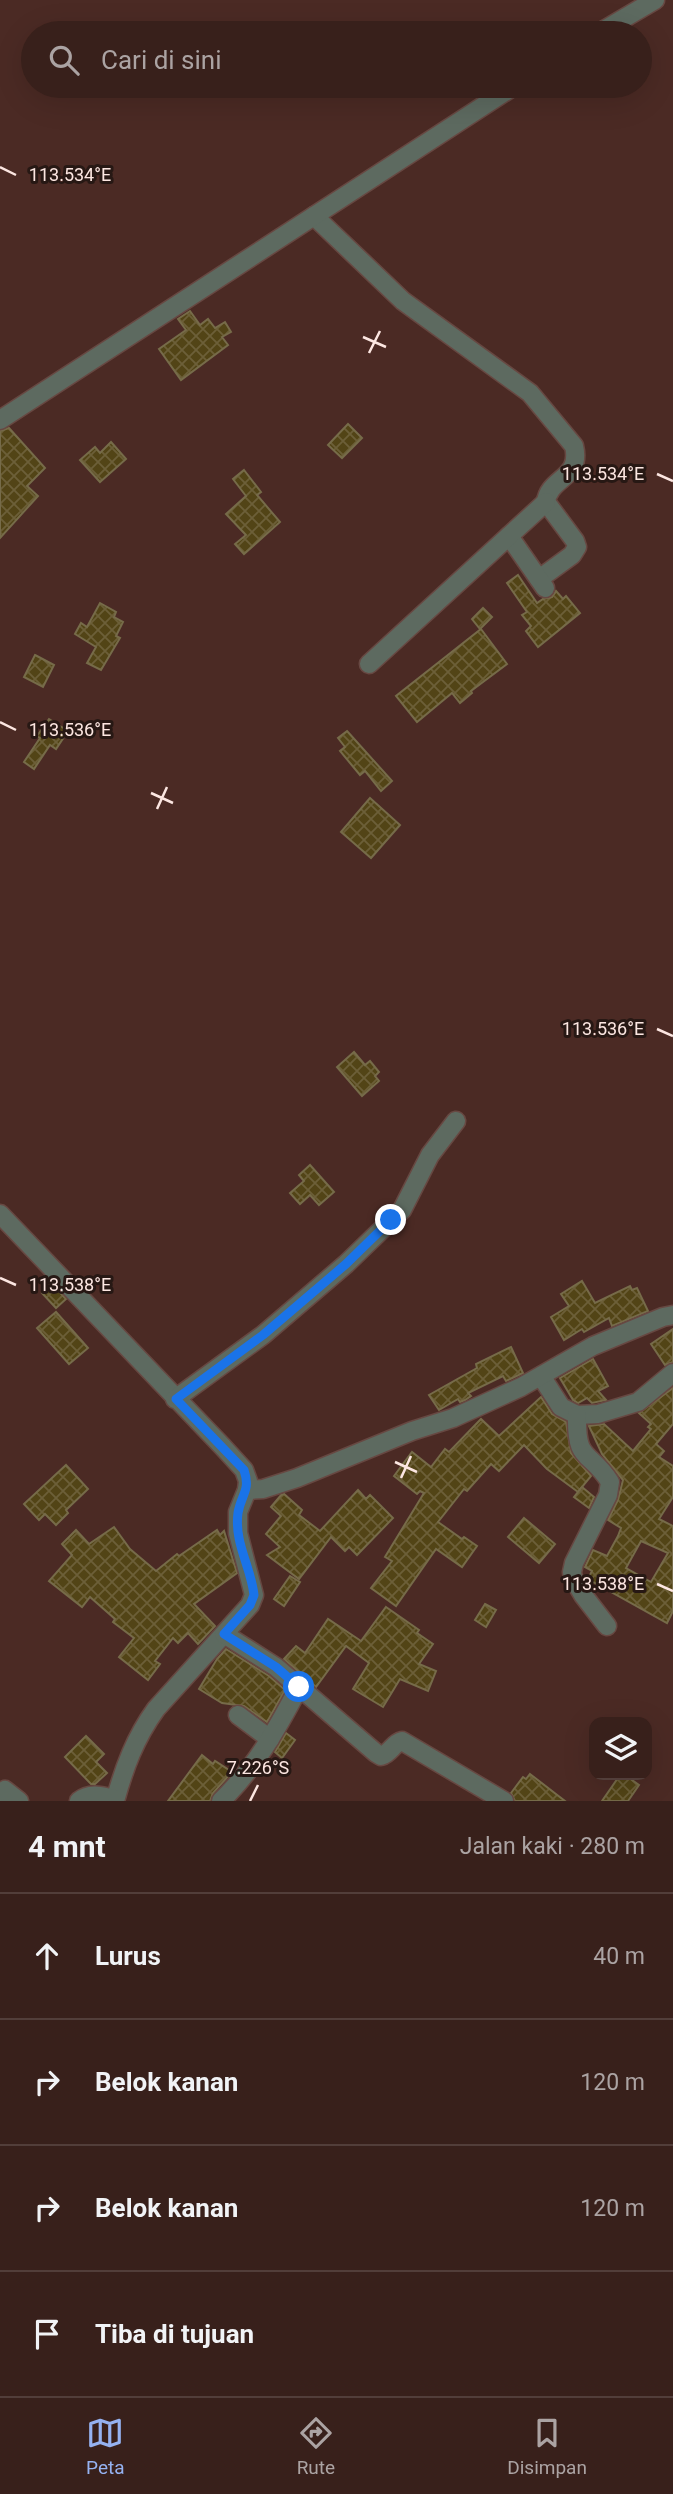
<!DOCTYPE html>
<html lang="id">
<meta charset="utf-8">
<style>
body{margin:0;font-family:Roboto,sans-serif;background:#432d28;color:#f1f3f6}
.controls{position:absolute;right:21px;bottom:21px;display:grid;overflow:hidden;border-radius:14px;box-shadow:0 7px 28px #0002}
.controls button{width:63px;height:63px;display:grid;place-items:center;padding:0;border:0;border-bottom:2px solid #523e3a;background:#38201b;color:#f1f3f6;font:35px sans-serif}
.stop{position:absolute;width:21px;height:21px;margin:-16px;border:5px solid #1a73e8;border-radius:50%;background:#fff}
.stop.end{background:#1a73e8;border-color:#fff;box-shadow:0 2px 7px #0008}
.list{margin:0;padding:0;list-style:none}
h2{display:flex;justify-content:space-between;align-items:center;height:91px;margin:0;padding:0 28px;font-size:30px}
h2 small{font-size:23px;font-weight:400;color:#aba3a3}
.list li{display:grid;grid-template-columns:46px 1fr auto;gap:21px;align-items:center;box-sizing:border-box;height:126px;padding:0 28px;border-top:2px solid #523e3a}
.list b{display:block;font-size:26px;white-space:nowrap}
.list em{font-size:23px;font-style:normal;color:#aba3a3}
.icon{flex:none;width:38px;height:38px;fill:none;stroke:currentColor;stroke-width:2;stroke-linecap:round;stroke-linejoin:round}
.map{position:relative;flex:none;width:673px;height:1801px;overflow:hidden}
.search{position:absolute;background:#38201b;box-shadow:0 7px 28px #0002;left:21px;right:21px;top:21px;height:77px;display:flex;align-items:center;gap:18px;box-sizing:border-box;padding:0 24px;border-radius:38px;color:#aba3a3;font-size:26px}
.sheet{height:595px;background:#38201b}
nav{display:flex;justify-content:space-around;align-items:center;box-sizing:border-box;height:98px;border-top:2px solid #523e3a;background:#38201b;font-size:19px;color:#aba3a3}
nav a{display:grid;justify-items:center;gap:4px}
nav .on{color:#95b2f1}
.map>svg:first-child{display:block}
.building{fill:url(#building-cross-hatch);stroke:#766b49;stroke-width:2;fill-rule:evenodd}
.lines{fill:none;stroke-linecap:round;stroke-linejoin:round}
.minor-casing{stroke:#674842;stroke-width:21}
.minor{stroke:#5d6a60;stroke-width:18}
.route{stroke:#1a73e8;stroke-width:9}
.ticks{fill:none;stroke:#fce6e1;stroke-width:2.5}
.ticks-label{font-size:18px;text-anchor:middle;fill:#fce6e1;stroke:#271814;stroke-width:6;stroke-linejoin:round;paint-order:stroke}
</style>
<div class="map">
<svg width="673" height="1801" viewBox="0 0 673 1801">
<defs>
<pattern id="building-cross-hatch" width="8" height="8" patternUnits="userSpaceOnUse" patternTransform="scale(1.75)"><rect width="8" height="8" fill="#524416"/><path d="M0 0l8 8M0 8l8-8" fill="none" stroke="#6c5f38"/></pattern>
</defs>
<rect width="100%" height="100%" fill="#4b2a24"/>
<g class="building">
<path d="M 190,311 L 200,325 L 208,319 L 215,328 L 225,322 L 231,332 L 222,337 L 228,345 L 181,380 L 159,349 L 186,330 L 178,319 Z"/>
<path d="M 348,424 L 362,438 L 342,458 L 328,445 Z"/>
<path d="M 9,428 L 45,468 L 27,486 L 38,496 L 0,538 L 0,431 Z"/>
<path d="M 111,442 L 126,459 L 100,482 L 80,460 L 95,447 L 100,453 Z"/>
<path d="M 244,470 L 261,492 L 257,495 L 280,522 L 244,554 L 235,544 L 246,535 L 226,514 L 246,496 L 233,479 Z"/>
<path d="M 518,575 L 537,603 L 543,599 L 552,597 L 556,591 L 563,599 L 566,596 L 580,613 L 538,647 L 526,631 L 531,626 L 522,615 L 527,612 L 507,583 Z"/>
<path d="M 100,603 L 116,612 L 114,617 L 123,622 L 116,636 L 120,638 L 101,670 L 87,663 L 96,647 L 75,634 L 81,623 L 87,627 Z"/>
<path d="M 483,608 L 492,617 L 480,629 L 472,619 Z"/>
<path d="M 481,629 L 507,664 L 471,691 L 472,693 L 460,703 L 452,693 L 417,722 L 396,696 Z"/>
<path d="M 35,655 L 54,665 L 43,687 L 24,677 Z"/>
<path d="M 49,719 L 68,731 L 56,749 L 50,745 L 34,769 L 24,762 L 40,738 L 37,736 Z"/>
<path d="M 347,731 L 392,781 L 381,791 L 365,771 L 360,775 L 340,751 L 345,747 L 338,738 Z"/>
<path d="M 370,798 L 400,825 L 371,858 L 341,832 Z"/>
<path d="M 354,1052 L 365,1065 L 370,1061 L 379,1072 L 375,1076 L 379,1081 L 362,1096 L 337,1067 Z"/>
<path d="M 310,1165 L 334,1192 L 319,1205 L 310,1195 L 300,1204 L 290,1193 L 304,1181 L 299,1175 Z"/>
<path d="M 582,1281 L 595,1303 L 630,1286 L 632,1290 L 637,1288 L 648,1311 L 612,1326 L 609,1318 L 584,1332 L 582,1329 L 564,1340 L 551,1317 L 569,1306 L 561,1294 Z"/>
<path d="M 52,1284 L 66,1299 L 56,1308 L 42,1293 Z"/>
<path d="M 56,1312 L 88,1348 L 69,1364 L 37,1328 Z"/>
<path d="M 673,1329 L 673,1362 L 665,1365 L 651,1344 Z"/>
<path d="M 511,1347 L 523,1373 L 506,1381 L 503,1376 L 468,1393 L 471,1396 L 465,1400 L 460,1402 L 458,1399 L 439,1410 L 429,1395 L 477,1368 L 476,1364 Z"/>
<path d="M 593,1359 L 608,1386 L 598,1391 L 606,1400 L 592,1403 L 587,1398 L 578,1403 L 573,1400 L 560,1378 Z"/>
<path d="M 673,1388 L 673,1424 L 656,1444 L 664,1451 L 659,1457 L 673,1466 L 673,1497 L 659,1519 L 673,1526 L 673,1611 L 667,1623 L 588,1579 L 592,1571 L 585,1567 L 593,1550 L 607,1556 L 618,1536 L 621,1528 L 608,1520 L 618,1500 L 623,1480 L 602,1454 L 589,1426 L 604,1424 L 633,1451 L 651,1429 L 648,1427 L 651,1424 L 639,1413 ZM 641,1541 L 668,1553 L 651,1582 L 626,1568 Z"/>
<path d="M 541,1397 L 552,1414 L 566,1422 L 571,1453 L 591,1476 L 578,1492 L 547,1469 L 524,1445 L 499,1471 L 491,1464 L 467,1491 L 464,1489 L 438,1522 L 462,1539 L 464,1537 L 477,1546 L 462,1567 L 436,1549 L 396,1606 L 371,1588 L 392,1561 L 385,1557 L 424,1493 L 420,1491 L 417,1494 L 394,1476 L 412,1452 L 431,1467 L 445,1449 L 449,1452 L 481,1419 L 499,1436 Z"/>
<path d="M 66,1465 L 88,1489 L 66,1510 L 68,1513 L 56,1525 L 45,1514 L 39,1520 L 24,1504 Z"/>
<path d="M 582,1487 L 594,1497 L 589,1508 L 574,1497 Z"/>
<path d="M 358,1490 L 366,1499 L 370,1495 L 393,1518 L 357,1555 L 349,1547 L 345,1551 L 331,1537 L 299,1579 L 267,1555 L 280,1547 L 266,1534 L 281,1516 L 271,1507 L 281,1495 L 284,1494 L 302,1510 L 299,1515 L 320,1531 Z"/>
<path d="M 524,1518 L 555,1544 L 539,1563 L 508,1537 Z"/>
<path d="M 114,1527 L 130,1549 L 156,1571 L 177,1554 L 179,1556 L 217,1530 L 220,1535 L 224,1531 L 237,1573 L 194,1604 L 215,1626 L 198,1644 L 188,1633 L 178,1643 L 173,1638 L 155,1661 L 160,1664 L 148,1680 L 119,1657 L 134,1638 L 113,1622 L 115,1619 L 90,1597 L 82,1607 L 49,1581 L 72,1555 L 62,1544 L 76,1530 L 89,1544 Z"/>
<path d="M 290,1576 L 300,1582 L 284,1606 L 274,1599 Z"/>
<path d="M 485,1604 L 496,1610 L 486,1627 L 475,1620 Z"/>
<path d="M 386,1607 L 419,1630 L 417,1633 L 433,1644 L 419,1664 L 436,1671 L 428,1691 L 400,1679 L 383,1707 L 353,1689 L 369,1663 L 346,1646 L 316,1687 L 284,1659 L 296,1646 L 305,1653 L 328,1619 L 361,1641 Z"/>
<path d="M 226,1649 L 269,1676 L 285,1690 L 267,1722 L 244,1706 L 222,1703 L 199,1689 L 217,1659 Z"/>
<path d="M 286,1733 L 295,1740 L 282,1758 L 275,1752 Z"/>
<path d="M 86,1736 L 104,1754 L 96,1762 L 107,1773 L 95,1784 L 91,1784 L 65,1757 Z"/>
<path d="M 202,1755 L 213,1764 L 215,1761 L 232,1772 L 213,1793 L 210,1801 L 168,1801 Z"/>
<path d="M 530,1774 L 565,1801 L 515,1801 L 511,1793 L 523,1777 L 526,1779 Z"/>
<path d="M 620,1775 L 625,1775 L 639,1785 L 628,1801 L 602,1801 Z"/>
</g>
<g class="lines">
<defs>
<g id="minor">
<path d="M 599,33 L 655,0"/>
<path d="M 314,216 L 403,301 L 530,393 L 574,446 C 582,479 549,477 546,502 L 575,541 L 577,547 L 572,555 L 539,579"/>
<path d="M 0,420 L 514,86"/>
<path d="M 509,536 L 545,588"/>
<path d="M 369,664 L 546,502"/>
<path d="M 0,1214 L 223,1447 L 244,1470 L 248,1481 L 247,1490 L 238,1512 L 238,1533 L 254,1595 L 250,1605 L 156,1709 C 135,1738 124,1768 115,1801"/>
<path d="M 541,1376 L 561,1407 L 577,1415 L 598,1414 L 638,1402 L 673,1373"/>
<path d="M 175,1399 L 263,1335 L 346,1264 L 402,1210 L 430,1155 L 456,1121"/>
<path d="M 577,1415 C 576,1464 589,1449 610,1482 L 608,1495 L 574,1563 L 572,1572 L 573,1578 L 583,1595 L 607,1626"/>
<path d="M 247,1490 L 263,1489 L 297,1478 L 412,1431 L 453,1418 L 521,1387 L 593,1346 L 663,1317 L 673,1315"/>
<path d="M 224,1634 L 276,1667 L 376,1753 L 381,1756 C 391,1753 393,1743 402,1741 L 504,1801"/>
<path d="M 238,1715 L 270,1739"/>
<path d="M 0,1793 L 5,1790 L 19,1801"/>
<path d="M 79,1801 C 90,1792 102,1796 115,1799"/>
<path d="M 221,1801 C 255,1768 277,1729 299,1687"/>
</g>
</defs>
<use href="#minor" class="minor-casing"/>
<use href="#minor" class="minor"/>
</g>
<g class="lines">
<path class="route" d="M 299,1687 L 276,1667 L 224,1634 L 250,1605 L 254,1595 C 251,1567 234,1543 238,1513 C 241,1494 251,1491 244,1470 L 176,1399 L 263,1335 L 346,1264 L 391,1220"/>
</g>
<path class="ticks" d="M 0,167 L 16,175M 363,337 L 386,347M 369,353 L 380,331M 657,474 L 673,481M 0,722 L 16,730M 151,793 L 173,803M 157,809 L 167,787M 657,1029 L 673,1036M 0,1278 L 16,1285M 395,1462 L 417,1472M 401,1478 L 411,1456M 657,1584 L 673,1591M 250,1801 L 258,1785"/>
<g class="ticks-label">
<text x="70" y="181">113.534°E</text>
<text x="603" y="480">113.534°E</text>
<text x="70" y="736">113.536°E</text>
<text x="603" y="1035">113.536°E</text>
<text x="70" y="1291">113.538°E</text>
<text x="603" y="1590">113.538°E</text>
<text x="258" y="1774">7.226°S</text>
</g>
</svg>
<div class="controls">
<button><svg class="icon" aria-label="layers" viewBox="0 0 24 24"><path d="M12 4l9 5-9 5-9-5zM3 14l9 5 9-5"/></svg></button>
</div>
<div class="stop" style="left:299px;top:1687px"></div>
<div class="stop end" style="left:391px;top:1220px"></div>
<div class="search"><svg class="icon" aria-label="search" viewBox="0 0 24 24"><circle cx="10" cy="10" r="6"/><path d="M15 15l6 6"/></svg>Cari di sini</div>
</div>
<section class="sheet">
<h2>4 mnt<small>Jalan kaki · 280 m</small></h2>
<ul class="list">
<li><svg class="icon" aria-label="ahead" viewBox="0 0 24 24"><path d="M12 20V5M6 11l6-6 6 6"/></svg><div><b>Lurus</b></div><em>40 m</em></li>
<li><svg class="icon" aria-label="right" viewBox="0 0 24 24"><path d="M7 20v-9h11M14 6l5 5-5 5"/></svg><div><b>Belok kanan</b></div><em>120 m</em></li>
<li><svg class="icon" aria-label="right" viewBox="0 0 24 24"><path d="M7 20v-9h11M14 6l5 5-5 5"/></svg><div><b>Belok kanan</b></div><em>120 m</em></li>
<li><svg class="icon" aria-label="arrive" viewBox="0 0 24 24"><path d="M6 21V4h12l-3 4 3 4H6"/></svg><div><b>Tiba di tujuan</b></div></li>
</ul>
</section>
<nav>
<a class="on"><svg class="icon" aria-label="map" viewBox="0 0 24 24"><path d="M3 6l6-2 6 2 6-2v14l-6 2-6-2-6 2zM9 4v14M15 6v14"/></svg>Peta</a>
<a><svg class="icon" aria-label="directions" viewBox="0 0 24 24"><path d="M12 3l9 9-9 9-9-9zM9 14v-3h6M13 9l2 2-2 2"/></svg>Rute</a>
<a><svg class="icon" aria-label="saved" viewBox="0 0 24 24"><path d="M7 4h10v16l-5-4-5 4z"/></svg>Disimpan</a>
</nav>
